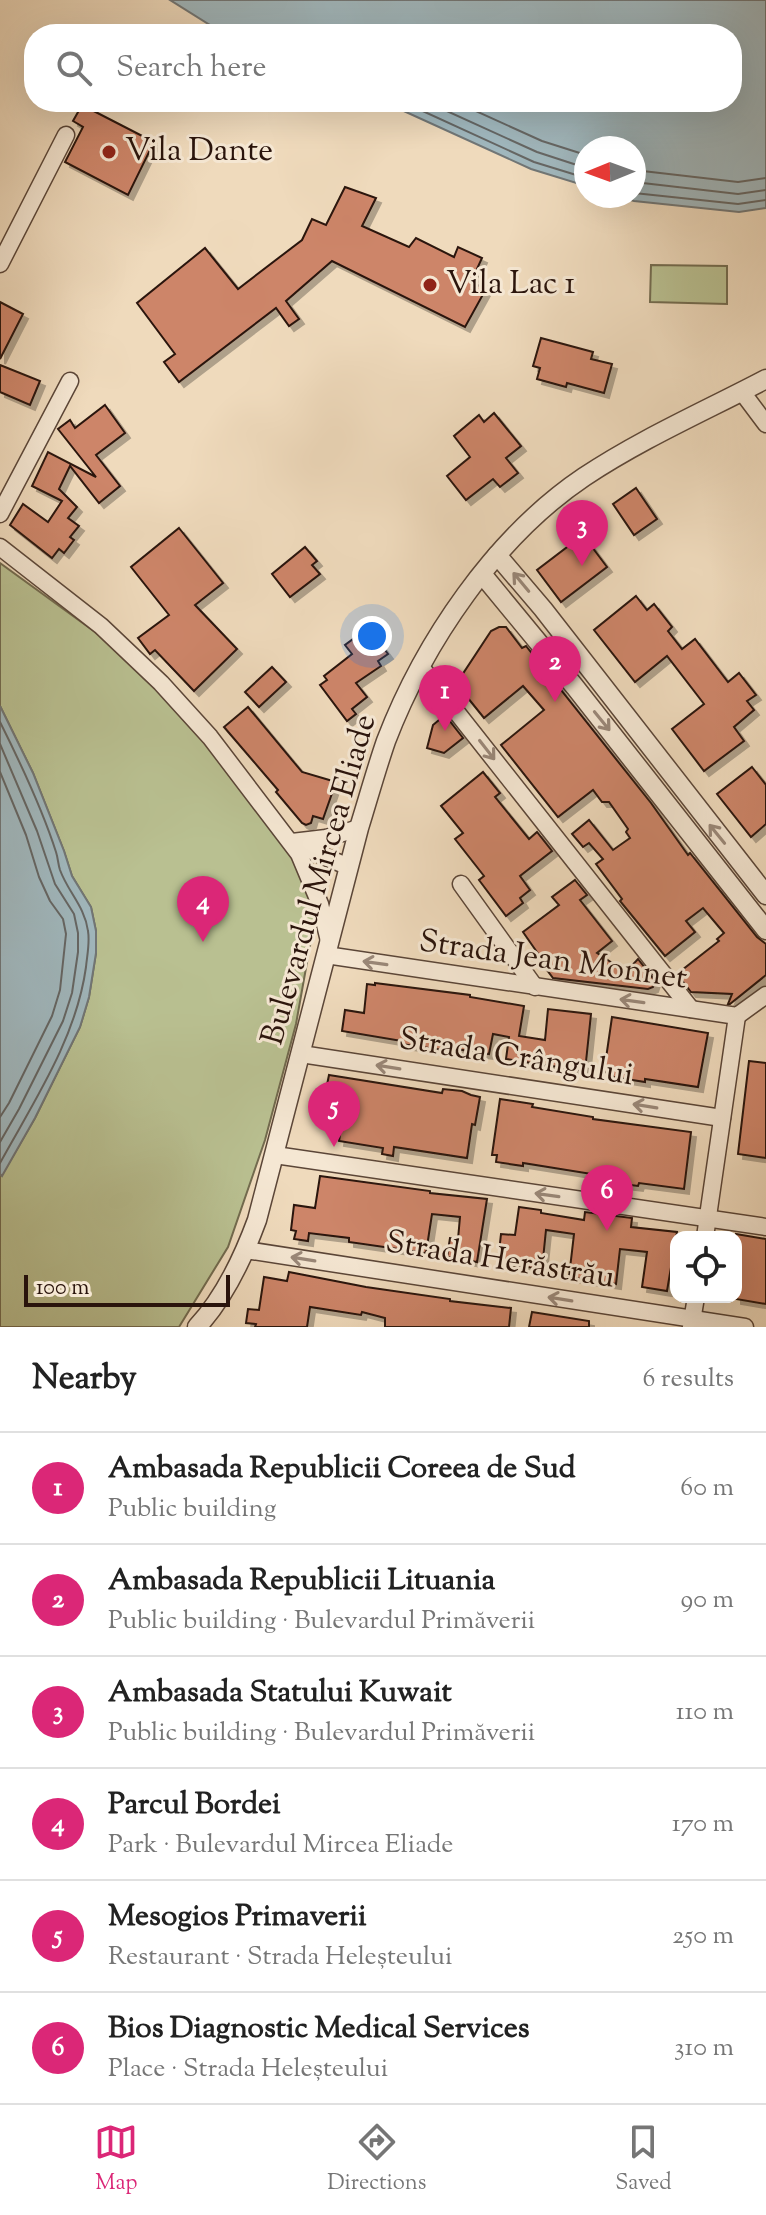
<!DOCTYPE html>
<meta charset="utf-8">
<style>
body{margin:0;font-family:"Sorts Mill Goudy",serif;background:#f2f2f2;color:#222}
.controls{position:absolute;right:24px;bottom:24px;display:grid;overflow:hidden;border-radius:16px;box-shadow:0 8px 32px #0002}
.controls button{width:72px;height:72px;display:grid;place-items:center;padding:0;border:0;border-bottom:2px solid #e0e0e0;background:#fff;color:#222;font:40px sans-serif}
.compass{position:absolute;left:574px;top:136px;width:72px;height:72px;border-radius:50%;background:#fff;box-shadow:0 8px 32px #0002;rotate:269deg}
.scale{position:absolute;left:24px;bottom:20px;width:206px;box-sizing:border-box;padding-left:8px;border:4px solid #2a140c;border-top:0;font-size:22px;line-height:28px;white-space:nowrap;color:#2a140c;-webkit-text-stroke:6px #f5e7d3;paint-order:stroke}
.you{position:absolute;left:372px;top:636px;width:28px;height:28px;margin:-20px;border:6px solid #fff;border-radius:50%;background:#1a73e8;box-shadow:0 0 0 12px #1a73e833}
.badge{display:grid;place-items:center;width:52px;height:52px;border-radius:50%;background:#db2777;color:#fff;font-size:26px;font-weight:700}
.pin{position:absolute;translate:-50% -66px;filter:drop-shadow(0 2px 4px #0008)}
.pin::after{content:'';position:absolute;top:42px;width:28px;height:24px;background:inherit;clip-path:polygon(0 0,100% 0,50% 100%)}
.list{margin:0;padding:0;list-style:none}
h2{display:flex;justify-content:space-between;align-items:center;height:104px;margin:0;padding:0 32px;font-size:34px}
h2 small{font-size:26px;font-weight:400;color:#767676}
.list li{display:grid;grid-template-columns:52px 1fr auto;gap:24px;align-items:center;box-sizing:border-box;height:112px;padding:0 32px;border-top:2px solid #e0e0e0}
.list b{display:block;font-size:30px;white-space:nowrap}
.list p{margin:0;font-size:26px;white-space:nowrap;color:#767676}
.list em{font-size:26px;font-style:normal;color:#767676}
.icon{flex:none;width:44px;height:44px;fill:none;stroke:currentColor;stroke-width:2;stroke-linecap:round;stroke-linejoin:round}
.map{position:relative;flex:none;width:766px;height:1327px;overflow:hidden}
.search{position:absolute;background:#fff;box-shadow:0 8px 32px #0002;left:24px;right:24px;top:24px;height:88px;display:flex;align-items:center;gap:20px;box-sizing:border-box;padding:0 28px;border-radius:32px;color:#767676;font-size:30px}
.sheet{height:776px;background:#fff}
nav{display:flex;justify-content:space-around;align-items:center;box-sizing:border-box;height:112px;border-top:2px solid #e0e0e0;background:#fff;font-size:22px;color:#767676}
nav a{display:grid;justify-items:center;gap:4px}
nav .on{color:#db2777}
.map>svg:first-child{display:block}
.green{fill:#b9c091;stroke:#726a4e;stroke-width:2}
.water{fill:#a0b7bd;stroke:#717676;stroke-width:2}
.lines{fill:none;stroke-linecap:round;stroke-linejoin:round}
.shore{stroke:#656664;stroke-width:2}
.building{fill:#cd8569;stroke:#2a140c;stroke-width:2;filter:url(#shadow)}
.minor-casing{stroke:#5b4638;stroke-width:19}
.tertiary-casing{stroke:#5b4638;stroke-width:21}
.minor{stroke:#f5e7d3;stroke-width:16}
.tertiary{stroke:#f5e7d3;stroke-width:18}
.oneway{stroke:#9a8879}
.poi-dot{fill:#8f2418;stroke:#f5e7d3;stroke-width:3}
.labels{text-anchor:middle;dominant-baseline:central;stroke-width:6;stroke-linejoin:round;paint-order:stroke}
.poi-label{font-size:32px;fill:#2a140c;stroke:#f5e7d3;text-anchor:start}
.street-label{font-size:32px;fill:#2a140c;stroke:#f5e7d3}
</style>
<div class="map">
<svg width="766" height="1327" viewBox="0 0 766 1327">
<defs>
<filter id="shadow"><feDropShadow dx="5" dy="5" stdDeviation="0" flood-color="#0004"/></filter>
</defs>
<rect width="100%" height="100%" fill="#efdabc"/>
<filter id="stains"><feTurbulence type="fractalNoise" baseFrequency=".0025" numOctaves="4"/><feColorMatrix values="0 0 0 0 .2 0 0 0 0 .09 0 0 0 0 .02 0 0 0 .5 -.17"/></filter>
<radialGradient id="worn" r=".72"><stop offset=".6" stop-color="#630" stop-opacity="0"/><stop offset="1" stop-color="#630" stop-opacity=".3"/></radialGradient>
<g class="green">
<path d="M 651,265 L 727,266 L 727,304 L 650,302 Z"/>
<path d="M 0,563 L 113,645 L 170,697 L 270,820 L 295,863 L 316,912 L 296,1024 L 265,1140 L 228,1247 L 179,1327 L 0,1327 L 0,1174 L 2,1175 L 35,1118 L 80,1027 L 89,997 L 96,953 L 96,931 L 91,907 L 72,876 L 64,851 L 33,773 L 0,706 Z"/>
</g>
<g class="water">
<path d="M 170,0 L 766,0 L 766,208 L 739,212 L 634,201 L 617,196 L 634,196 L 634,148 L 586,148 L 586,186 L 531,169 L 384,102 L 732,102 L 732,34 L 229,34 L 218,30 Z"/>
<path d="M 0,706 L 33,773 L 64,851 L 72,876 L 91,907 L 96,931 L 96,953 L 89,997 L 80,1027 L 35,1118 L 2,1176 L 0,1174 Z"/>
</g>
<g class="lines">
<g class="shore">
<path d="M 403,102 L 534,162 L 586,178"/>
<path d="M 427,102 L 537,152 L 586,168"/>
<path d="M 456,102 L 542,141 L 586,155"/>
<path d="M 634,170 L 738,182 L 766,178"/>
<path d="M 634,182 L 738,194 L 766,190"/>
<path d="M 634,193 L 738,204 L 766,200"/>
<path d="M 0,722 C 21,764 42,808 56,852 C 58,858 58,864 60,870 C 68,892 85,907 88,931 C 90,943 87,956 86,967 C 76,1039 34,1101 0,1163"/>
<path d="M 0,744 L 37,831 L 55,884 L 74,914 L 78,933 L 78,952 L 72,993 L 63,1021 L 19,1109 L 0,1142"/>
<path d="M 0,772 L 26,835 L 39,877 L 50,901 L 63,919 L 66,934 L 60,990 L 52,1016 L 9,1103 L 0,1117"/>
</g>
</g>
<g class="building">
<path d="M 82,105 L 154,142 L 128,195 L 65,162 L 83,127 L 73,121 Z"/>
<path d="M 345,187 L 376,198 L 362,226 L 409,247 L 416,238 L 454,257 L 458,247 L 482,258 L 471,282 L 486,289 L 465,327 L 332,261 L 286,301 L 299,319 L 289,326 L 276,308 L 179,382 L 164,362 L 175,354 L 137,303 L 205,248 L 238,289 L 302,240 L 312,219 L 326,225 Z"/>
<path d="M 0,302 L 23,314 L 0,359 Z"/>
<path d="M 541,338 L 593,352 L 591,359 L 612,364 L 604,393 L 567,383 L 566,387 L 537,379 L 540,368 L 533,366 Z"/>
<path d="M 0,365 L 40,381 L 30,405 L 0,392 Z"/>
<path d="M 105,405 L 125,433 L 96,455 L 120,486 L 99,503 L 70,466 L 59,489 L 77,507 L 68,518 L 79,526 L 70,537 L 74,540 L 64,553 L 59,549 L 52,558 L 10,525 L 23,504 L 48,522 L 62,501 L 32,486 L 48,452 L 96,477 L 58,429 L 70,420 L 75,428 Z"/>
<path d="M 494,413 L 521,446 L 506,458 L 518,473 L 500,487 L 493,479 L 466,500 L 447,476 L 470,457 L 454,436 L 479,415 L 484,422 Z"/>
<path d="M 636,488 L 657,519 L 634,535 L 613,504 Z"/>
<path d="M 179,528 L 223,583 L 195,605 L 237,649 L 194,691 L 155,650 L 150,654 L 138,638 L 169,615 L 131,567 Z"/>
<path d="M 583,535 L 607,567 L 561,602 L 537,570 Z"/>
<path d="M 305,547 L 317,561 L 312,565 L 320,574 L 290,597 L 272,574 Z"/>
<path d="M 636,596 L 647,610 L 654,604 L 672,627 L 668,631 L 682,649 L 695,639 L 728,682 L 739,673 L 756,695 L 747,701 L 754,710 L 734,727 L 744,741 L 704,771 L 672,729 L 704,704 L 667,656 L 635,682 L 594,630 Z"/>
<path d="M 372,625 L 383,639 L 379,642 L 388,654 L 378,661 L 381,666 L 356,683 L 367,697 L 352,709 L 356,714 L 347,721 L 320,685 L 327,680 L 324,676 L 352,654 L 345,645 Z"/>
<path d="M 499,627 L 506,627 L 522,648 L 526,646 L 651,803 L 688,855 L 690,853 L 757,937 L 766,944 L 766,975 L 730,1004 L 728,1004 L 732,994 L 691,992 L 677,974 L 719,941 L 717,939 L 724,933 L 703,908 L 686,921 L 695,932 L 665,956 L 620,901 L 622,899 L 596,864 L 603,859 L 589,843 L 583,847 L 572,834 L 589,820 L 613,850 L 630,838 L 626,832 L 628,829 L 609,802 L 602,802 L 593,790 L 558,817 L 501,745 L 544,710 L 523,686 L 484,718 L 455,682 L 462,675 L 491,631 Z"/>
<path d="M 272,667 L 286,682 L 259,707 L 245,692 Z"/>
<path d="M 248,707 L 302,772 L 336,782 L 323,819 L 313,816 L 311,823 L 306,825 L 302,823 L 276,792 L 278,790 L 224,727 Z"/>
<path d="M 445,715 L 463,738 L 444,753 L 427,748 L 433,725 Z"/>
<path d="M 752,767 L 766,785 L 766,824 L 751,837 L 717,794 Z"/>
<path d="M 483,772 L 500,793 L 495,797 L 529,839 L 537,832 L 552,851 L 520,876 L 530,890 L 520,898 L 523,903 L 506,916 L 479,880 L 484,876 L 455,839 L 463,833 L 441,806 Z"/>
<path d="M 575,880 L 587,895 L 580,900 L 612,941 L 597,953 L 626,972 L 638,959 L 655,981 L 653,987 L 648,989 L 553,978 L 544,966 L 546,965 L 523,932 L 559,905 L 552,897 Z"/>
<path d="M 375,983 L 470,995 L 470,997 L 524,1006 L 519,1036 L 545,1040 L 548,1009 L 591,1014 L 585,1071 L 506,1059 L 509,1037 L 493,1034 L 489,1054 L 443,1047 L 443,1050 L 401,1044 L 402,1041 L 342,1031 L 345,1010 L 364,1013 L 367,984 L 375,985 Z"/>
<path d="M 612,1017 L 708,1033 L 698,1087 L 645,1079 L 645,1082 L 613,1077 L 613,1073 L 604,1072 Z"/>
<path d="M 749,1061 L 766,1063 L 766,1158 L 738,1154 Z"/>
<path d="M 329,1075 L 442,1093 L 443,1089 L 462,1091 L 471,1095 L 480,1097 L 475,1125 L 472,1124 L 467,1158 L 394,1147 L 393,1156 L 382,1154 L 383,1148 L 339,1141 L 346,1098 L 325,1095 Z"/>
<path d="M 500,1099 L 533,1104 L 532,1107 L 593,1117 L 593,1119 L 691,1132 L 684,1189 L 639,1183 L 638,1186 L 623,1184 L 623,1179 L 523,1163 L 523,1166 L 496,1162 L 497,1155 L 492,1155 Z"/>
<path d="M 320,1176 L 430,1191 L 430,1193 L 487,1199 L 477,1262 L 447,1257 L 450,1238 L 458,1239 L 460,1217 L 432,1214 L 426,1253 L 349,1242 L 349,1238 L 309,1233 L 308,1241 L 294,1239 L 296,1231 L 291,1230 L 294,1205 L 315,1208 Z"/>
<path d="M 519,1207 L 541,1210 L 541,1213 L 584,1220 L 585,1212 L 632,1218 L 631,1227 L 677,1232 L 667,1291 L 642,1287 L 647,1252 L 620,1249 L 616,1284 L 569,1277 L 574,1234 L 546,1230 L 542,1269 L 503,1264 L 504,1262 L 498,1261 L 501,1234 L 515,1235 Z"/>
<path d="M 736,1234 L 766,1239 L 766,1304 L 736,1299 Z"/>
<path d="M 289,1272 L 366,1287 L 450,1299 L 450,1301 L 511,1308 L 509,1327 L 385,1327 L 385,1318 L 362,1312 L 361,1315 L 310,1307 L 307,1327 L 255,1327 L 256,1324 L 246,1323 L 248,1309 L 259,1310 L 264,1277 L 287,1281 Z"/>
<path d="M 532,1312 L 589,1321 L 589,1327 L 529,1327 Z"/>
</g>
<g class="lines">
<defs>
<g id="minor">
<path d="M 0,264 L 66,135"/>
<path d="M 742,392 L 766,424"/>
<path d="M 0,514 L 70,381"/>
<path d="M 0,547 L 101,626 L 161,683 L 210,737 L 299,854 L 320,904 L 329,941"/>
<path d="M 421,667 L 691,1009"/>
<path d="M 292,842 L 326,838 L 359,828"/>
<path d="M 293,843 L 349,867"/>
<path d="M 461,884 L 535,987"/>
<path d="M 326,955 L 737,1016 L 766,995"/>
<path d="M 301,1054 L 722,1118"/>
<path d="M 275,1155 L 766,1227"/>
<path d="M 705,1237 L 737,1016"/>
<path d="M 246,1250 L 745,1327"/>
<path d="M 691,1327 L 696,1297"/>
</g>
<g id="tertiary">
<path d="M 497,555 L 543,609 L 766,895"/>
<path d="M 482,574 L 575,687 L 766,930"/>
<path d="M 197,1327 C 225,1297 243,1258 257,1220 L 359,828 C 368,799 376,770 386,741 C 424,642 495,537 584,477 C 641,439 705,411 766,379"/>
</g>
</defs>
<use href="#minor" class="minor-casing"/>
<use href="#tertiary" class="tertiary-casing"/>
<use href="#minor" class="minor"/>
<use href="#tertiary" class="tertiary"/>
</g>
<defs><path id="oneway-shaft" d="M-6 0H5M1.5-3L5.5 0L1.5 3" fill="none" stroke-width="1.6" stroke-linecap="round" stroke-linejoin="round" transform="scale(2)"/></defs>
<g class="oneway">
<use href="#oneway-shaft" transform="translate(521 582) rotate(-130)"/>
<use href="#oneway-shaft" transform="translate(602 721) rotate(51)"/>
<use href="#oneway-shaft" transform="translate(487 750) rotate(52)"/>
<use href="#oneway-shaft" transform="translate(717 834) rotate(-129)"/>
<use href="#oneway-shaft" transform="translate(375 963) rotate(-172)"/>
<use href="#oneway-shaft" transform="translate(632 1001) rotate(-172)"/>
<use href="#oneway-shaft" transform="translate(388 1067) rotate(-171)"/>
<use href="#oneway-shaft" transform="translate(645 1106) rotate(-171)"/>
<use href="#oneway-shaft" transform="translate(547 1195) rotate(-172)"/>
<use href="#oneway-shaft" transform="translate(303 1259) rotate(-171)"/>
<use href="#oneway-shaft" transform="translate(560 1299) rotate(-171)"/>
</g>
<g class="poi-dot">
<circle cx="109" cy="152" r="8"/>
<circle cx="430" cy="285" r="8"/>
</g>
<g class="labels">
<g class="poi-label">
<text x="125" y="152">Vila Dante</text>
<text x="446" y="285">Vila Lac 1</text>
</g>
<g class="street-label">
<text transform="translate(320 880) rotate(-74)">Bulevardul Mircea Eliade</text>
<text transform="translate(553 961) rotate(8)">Strada Jean Monnet</text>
<text transform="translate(516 1058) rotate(9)">Strada Crângului</text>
<text transform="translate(500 1261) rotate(9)">Strada Herăstrău</text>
</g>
</g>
<rect width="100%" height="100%" filter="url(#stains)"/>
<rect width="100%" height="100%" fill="url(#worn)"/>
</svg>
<div class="controls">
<button><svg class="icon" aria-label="locate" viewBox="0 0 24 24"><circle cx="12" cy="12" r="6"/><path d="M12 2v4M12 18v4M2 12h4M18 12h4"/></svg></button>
</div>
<svg class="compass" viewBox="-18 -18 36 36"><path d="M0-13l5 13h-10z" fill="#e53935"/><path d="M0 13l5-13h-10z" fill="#767676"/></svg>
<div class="scale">100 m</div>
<div class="you"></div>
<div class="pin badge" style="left:445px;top:731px">1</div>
<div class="pin badge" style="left:555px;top:702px">2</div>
<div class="pin badge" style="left:582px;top:566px">3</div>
<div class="pin badge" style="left:203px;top:942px">4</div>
<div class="pin badge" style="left:334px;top:1147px">5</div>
<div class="pin badge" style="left:607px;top:1231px">6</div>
<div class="search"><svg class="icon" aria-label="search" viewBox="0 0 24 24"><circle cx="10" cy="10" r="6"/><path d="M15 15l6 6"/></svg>Search here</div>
</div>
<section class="sheet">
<h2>Nearby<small>6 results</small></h2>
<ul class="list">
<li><span class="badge">1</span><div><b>Ambasada Republicii Coreea de Sud</b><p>Public building</p></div><em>60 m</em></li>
<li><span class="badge">2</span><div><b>Ambasada Republicii Lituania</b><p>Public building · Bulevardul Primăverii</p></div><em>90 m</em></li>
<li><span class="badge">3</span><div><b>Ambasada Statului Kuwait</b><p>Public building · Bulevardul Primăverii</p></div><em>110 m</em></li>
<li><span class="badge">4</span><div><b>Parcul Bordei</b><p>Park · Bulevardul Mircea Eliade</p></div><em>170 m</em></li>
<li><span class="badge">5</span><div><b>Mesogios Primaverii</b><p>Restaurant · Strada Heleșteului</p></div><em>250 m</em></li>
<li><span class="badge">6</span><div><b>Bios Diagnostic Medical Services</b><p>Place · Strada Heleșteului</p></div><em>310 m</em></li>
</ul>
</section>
<nav>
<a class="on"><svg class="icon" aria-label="map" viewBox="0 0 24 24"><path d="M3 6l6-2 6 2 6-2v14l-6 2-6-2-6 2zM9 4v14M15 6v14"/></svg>Map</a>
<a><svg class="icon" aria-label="directions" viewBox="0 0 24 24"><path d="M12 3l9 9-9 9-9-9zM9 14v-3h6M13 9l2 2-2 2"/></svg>Directions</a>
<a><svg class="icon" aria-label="saved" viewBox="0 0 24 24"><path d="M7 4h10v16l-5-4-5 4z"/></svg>Saved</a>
</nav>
